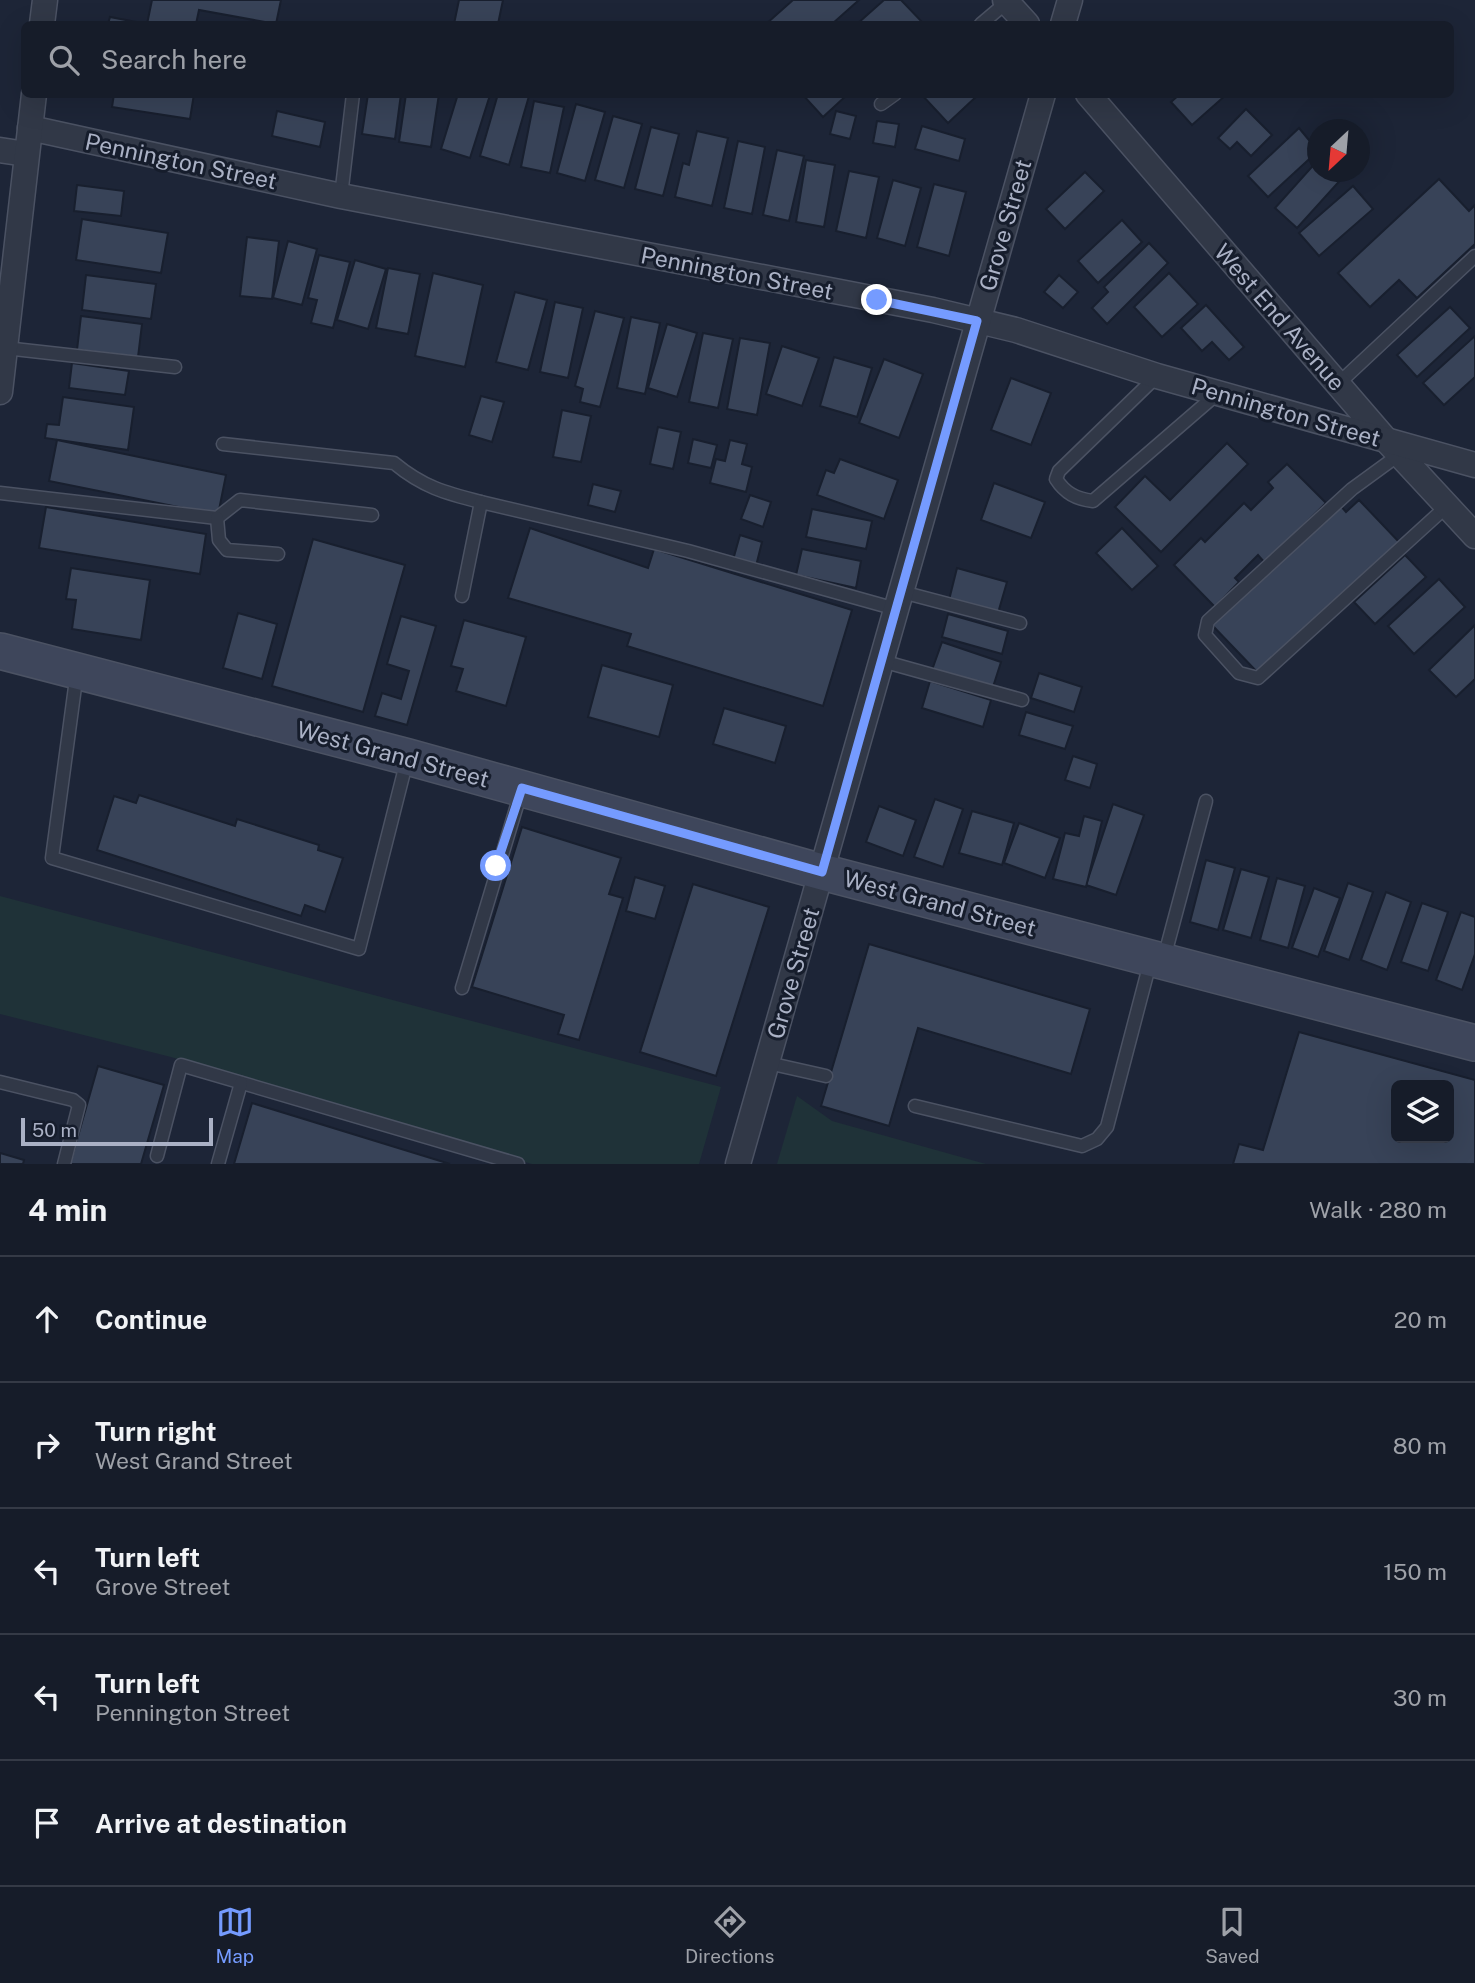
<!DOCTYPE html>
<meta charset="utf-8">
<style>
body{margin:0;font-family:"Public Sans",sans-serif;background:#1f2531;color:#f1f3f6}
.controls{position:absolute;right:21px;bottom:21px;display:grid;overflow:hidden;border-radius:10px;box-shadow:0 7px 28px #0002}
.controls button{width:63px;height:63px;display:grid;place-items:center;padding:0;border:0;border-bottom:2px solid #353a46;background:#161c29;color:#f1f3f6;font:35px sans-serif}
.compass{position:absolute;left:1307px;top:119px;width:63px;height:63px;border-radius:50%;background:#161c29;box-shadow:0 7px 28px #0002;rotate:206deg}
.scale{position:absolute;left:21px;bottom:18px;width:192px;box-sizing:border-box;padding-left:7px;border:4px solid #aab1c5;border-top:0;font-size:19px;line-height:24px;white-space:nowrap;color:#aab1c5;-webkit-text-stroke:5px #161d2c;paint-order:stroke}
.stop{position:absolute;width:21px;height:21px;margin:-16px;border:5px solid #759bff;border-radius:50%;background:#fff}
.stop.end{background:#759bff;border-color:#fff;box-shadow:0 2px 7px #0008}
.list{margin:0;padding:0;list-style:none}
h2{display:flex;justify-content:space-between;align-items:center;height:91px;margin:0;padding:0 28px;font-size:30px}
h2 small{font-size:23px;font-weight:400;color:#9ea1a8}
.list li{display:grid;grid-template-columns:46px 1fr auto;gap:21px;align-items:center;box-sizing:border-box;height:126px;padding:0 28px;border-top:2px solid #353a46}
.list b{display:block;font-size:26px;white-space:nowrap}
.list p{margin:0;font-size:23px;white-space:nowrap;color:#9ea1a8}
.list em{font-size:23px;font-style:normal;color:#9ea1a8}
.icon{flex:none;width:38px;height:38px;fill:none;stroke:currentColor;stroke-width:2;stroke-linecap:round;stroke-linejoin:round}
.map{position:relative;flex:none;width:1475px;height:1164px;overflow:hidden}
.search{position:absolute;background:#161c29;box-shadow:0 7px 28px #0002;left:21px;right:21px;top:21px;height:77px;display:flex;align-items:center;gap:18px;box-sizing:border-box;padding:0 24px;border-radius:10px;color:#9ea1a8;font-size:26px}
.sheet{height:721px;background:#161c29}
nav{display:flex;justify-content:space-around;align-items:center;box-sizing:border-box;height:98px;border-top:2px solid #353a46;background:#161c29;font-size:19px;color:#9ea1a8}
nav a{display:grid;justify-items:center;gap:4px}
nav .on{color:#759bff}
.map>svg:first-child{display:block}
.green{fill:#1f3238}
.building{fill:#384358;stroke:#181f2e;stroke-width:2;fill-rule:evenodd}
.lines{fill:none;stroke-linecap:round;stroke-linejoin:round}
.lane-casing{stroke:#4b5263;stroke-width:15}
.street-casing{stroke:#4b5263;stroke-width:27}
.secondary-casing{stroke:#4b5263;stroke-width:38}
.lane{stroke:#313847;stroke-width:12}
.street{stroke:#313847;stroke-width:24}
.secondary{stroke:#3e465b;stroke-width:35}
.route{stroke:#759bff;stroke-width:9}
.labels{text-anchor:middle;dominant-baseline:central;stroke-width:6;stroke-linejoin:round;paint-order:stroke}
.street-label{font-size:23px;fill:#aab1c5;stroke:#161d2c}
</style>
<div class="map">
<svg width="1475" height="1164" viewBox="0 0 1475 1164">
<rect width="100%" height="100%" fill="#1d2537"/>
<g class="green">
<path d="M 0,896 L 721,1087 L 699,1164 L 532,1164 L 171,1057 L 0,1014 Z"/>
<path d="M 797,1096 L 832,1121 L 986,1164 L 777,1164 Z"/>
</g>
<g class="building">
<path d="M 152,0 L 281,0 L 276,24 L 199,10 L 196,24 L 108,24 L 110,17 L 147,24 Z"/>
<path d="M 459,0 L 503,0 L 498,24 L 454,24 Z"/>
<path d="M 793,0 L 859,0 L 832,24 L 766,24 Z"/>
<path d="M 884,0 L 901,0 L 924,24 L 857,24 Z"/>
<path d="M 114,94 L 194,94 L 190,119 L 112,107 Z"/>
<path d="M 368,94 L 401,94 L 395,139 L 362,134 Z"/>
<path d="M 406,94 L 439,94 L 431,147 L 399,142 Z"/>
<path d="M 458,94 L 490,95 L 470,158 L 441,149 Z"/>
<path d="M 498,94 L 529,96 L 509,165 L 480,156 Z"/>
<path d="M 802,94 L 848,94 L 823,117 Z"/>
<path d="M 921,94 L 979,94 L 948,123 Z"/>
<path d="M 1180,94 L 1227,94 L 1192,125 L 1171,102 Z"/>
<path d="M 534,101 L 564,107 L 550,173 L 521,167 Z"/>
<path d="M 576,104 L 605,112 L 585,181 L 557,173 Z"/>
<path d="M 1246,109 L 1272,135 L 1251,156 L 1237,142 L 1230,149 L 1218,138 Z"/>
<path d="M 277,111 L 325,122 L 320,147 L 272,136 Z"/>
<path d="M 836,111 L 856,116 L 850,139 L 830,134 Z"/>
<path d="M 613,116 L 642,124 L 624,188 L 595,180 Z"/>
<path d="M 877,121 L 899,124 L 895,147 L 873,143 Z"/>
<path d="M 922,126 L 965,139 L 959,161 L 915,149 Z"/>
<path d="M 651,127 L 679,134 L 663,196 L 635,189 Z"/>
<path d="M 1299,128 L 1318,151 L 1268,197 L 1248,176 Z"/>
<path d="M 697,131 L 728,138 L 712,206 L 675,197 L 683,163 L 689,165 Z"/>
<path d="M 738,141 L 765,147 L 752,214 L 724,208 Z"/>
<path d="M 777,150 L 804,156 L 789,221 L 763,215 Z"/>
<path d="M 806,160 L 835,165 L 824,227 L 796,222 Z"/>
<path d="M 1318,160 L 1318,172 L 1340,172 L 1345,175 L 1297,228 L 1275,208 Z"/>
<path d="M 849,171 L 879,177 L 866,238 L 836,231 Z"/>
<path d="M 1085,172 L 1104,191 L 1065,229 L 1046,209 Z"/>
<path d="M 1439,179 L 1469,211 L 1475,205 L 1475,244 L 1417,298 L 1399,280 L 1370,307 L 1338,273 Z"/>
<path d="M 893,180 L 921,188 L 905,246 L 877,238 Z"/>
<path d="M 934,184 L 966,192 L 949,256 L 917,247 Z"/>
<path d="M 77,185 L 124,191 L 121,216 L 74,211 Z"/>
<path d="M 1353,186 L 1373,209 L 1319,256 L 1299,233 Z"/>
<path d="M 82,219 L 168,233 L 161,273 L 76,260 Z"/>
<path d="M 1122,220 L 1142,242 L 1098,283 L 1078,261 Z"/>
<path d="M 247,237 L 279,241 L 272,299 L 240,296 Z"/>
<path d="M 288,241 L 317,249 L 302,305 L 273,298 Z"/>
<path d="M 1149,243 L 1168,263 L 1107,324 L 1092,308 L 1108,292 L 1104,287 Z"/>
<path d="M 319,255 L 350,262 L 333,328 L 311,323 L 317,300 L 308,298 Z"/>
<path d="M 355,260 L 386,269 L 368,329 L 337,320 Z"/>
<path d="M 388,268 L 420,274 L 408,334 L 376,328 Z"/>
<path d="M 433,273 L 483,285 L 465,367 L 415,356 Z"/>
<path d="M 1169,273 L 1198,304 L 1162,337 L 1134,307 Z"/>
<path d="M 86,275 L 156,284 L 151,319 L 82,310 Z"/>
<path d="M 1059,275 L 1078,292 L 1063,308 L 1044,292 Z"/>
<path d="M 515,292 L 547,300 L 528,370 L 496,362 Z"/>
<path d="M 555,302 L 583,308 L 568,378 L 540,372 Z"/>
<path d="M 1206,305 L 1244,347 L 1229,360 L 1212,342 L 1202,351 L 1181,328 Z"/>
<path d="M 1450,307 L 1470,328 L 1417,377 L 1397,355 Z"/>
<path d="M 595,311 L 624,318 L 600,407 L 580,402 L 583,389 L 575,386 Z"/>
<path d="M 81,316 L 142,324 L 138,357 L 77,350 Z"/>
<path d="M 631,317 L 660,323 L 645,394 L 617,388 Z"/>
<path d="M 667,324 L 697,333 L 677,397 L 648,388 Z"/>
<path d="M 703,333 L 733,339 L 718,408 L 689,402 Z"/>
<path d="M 1475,336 L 1475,377 L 1444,405 L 1423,383 Z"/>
<path d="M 740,338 L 770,343 L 757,415 L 727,409 Z"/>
<path d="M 782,346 L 819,358 L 802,406 L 766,394 Z"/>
<path d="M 834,357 L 872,368 L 857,417 L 820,406 Z"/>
<path d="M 884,359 L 923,374 L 899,438 L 859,423 Z"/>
<path d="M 72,363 L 129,371 L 125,395 L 69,388 Z"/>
<path d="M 1011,378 L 1051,393 L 1031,445 L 991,430 Z"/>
<path d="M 481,396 L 504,402 L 492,442 L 469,435 Z"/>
<path d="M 63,397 L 134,407 L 128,450 L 45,438 L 47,424 L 59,425 Z"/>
<path d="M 562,410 L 591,416 L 581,462 L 553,457 Z"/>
<path d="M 658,427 L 681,432 L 673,469 L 650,464 Z"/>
<path d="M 693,439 L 717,445 L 711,468 L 688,463 Z"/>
<path d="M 57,440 L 226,475 L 218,515 L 49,481 Z"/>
<path d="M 730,440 L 747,444 L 742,464 L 752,467 L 746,492 L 710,483 L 716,459 L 725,461 Z"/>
<path d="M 1227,443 L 1248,464 L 1161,552 L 1115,507 L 1145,476 L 1170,500 Z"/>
<path d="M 840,459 L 898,480 L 884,519 L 817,495 L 826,470 L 834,473 Z"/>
<path d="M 1287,464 L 1326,503 L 1265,563 L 1258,555 L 1235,578 L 1239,582 L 1215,607 L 1174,565 L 1201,538 L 1205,542 L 1244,503 L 1251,510 L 1273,488 L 1268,482 Z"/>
<path d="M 994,483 L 1045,502 L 1031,538 L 981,520 Z"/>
<path d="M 593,484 L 621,491 L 615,512 L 588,505 Z"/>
<path d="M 750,495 L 771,502 L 763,527 L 741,519 Z"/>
<path d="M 1359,500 L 1400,543 L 1260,675 L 1212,625 L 1339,504 L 1346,512 Z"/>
<path d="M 46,507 L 206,534 L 200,574 L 39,548 Z"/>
<path d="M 812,509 L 872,521 L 866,549 L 806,537 Z"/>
<path d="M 530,528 L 648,568 L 654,549 L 852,610 L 823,706 L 627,646 L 631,634 L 508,598 Z"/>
<path d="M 1122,528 L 1158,566 L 1132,590 L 1096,553 Z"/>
<path d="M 740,535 L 762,542 L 756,566 L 733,560 Z"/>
<path d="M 313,539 L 405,565 L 363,712 L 272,686 Z"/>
<path d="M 802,549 L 861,561 L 856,588 L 796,575 Z"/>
<path d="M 1405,555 L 1426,577 L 1375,624 L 1354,602 Z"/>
<path d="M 71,568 L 150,580 L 141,640 L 72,629 L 76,600 L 66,599 Z"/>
<path d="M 957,568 L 1007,582 L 998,613 L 949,600 Z"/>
<path d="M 1439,579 L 1465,607 L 1414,654 L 1388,626 Z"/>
<path d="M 238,613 L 277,624 L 262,679 L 223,668 Z"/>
<path d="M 948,614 L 1008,631 L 1002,654 L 942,637 Z"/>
<path d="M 401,616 L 436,626 L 407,725 L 375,716 L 382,693 L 401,699 L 409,671 L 387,664 Z"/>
<path d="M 464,620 L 526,637 L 506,706 L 456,691 L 463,669 L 451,666 Z"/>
<path d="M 1475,625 L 1475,679 L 1456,697 L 1429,670 Z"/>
<path d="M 942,642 L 1001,662 L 992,690 L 932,670 Z"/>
<path d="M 602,665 L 673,685 L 659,737 L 588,717 Z"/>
<path d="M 1039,673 L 1082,687 L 1074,712 L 1031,698 Z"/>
<path d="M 930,681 L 991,700 L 983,727 L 922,708 Z"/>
<path d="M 724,708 L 786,726 L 775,763 L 713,744 Z"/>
<path d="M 1026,712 L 1073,726 L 1065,749 L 1019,735 Z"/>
<path d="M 1073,756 L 1097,764 L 1090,788 L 1065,780 Z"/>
<path d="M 139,795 L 235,826 L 237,819 L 319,845 L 318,850 L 343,858 L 325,912 L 305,905 L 301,916 L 97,850 L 114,796 L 136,803 Z"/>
<path d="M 935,799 L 963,809 L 943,867 L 914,857 Z"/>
<path d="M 1113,804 L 1144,815 L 1116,895 L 1086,885 Z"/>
<path d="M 879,806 L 916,820 L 903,856 L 866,842 Z"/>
<path d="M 972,811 L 1014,823 L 1002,865 L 959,853 Z"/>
<path d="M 1084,816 L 1102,821 L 1086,887 L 1053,879 L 1065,833 L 1079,836 Z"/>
<path d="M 1019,823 L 1060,838 L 1045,878 L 1004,863 Z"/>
<path d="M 522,827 L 621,858 L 609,894 L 623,898 L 579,1040 L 558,1034 L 564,1015 L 472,987 Z"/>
<path d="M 1206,860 L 1235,868 L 1218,930 L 1190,922 Z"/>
<path d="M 1241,869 L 1269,877 L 1251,938 L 1223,930 Z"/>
<path d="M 635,877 L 665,886 L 655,919 L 626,911 Z"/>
<path d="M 1277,878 L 1305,886 L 1288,948 L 1260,940 Z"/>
<path d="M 1348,883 L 1373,892 L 1349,960 L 1324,951 Z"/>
<path d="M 693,884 L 769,907 L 716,1076 L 640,1052 Z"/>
<path d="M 1314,888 L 1340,898 L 1318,957 L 1292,948 Z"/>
<path d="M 1386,892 L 1411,902 L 1387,970 L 1361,960 Z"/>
<path d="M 1422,903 L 1448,912 L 1428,971 L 1401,962 Z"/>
<path d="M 1461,912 L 1475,917 L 1475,954 L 1462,990 L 1436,980 Z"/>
<path d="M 869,944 L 1090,1009 L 1071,1074 L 918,1028 L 889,1126 L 821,1106 Z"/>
<path d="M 1299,1032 L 1475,1080 L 1475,1164 L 1233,1164 L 1239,1144 L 1263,1150 ZM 1396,1085 L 1449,1085 L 1449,1138 L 1396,1138 Z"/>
<path d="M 98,1066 L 164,1085 L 141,1164 L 70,1164 Z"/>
<path d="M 252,1103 L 450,1164 L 234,1164 Z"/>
<path d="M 0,1153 L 24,1160 L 23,1164 L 0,1164 Z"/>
</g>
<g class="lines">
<defs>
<g id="lane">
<path d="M 981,24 L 1007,2"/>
<path d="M 881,104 L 895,94"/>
<path d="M 341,196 L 353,94"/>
<path d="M 5,348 L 175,367"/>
<path d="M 1157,376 L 1059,471 L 1056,479 C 1065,493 1076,499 1093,501 L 1218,393"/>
<path d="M 1338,384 L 1475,256"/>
<path d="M 223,444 L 394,463 C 423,487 445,493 481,502"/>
<path d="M 1400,454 L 1352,489 L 1208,621 L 1205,635 L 1239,673 L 1258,678 L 1447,506"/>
<path d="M 0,493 L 217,518 L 240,500 L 372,515"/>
<path d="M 217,518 L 219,540 L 227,550 L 278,554"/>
<path d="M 902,592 L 1020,623"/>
<path d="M 462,596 L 481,502 L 688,551 L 896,609"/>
<path d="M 882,661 L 1022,700"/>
<path d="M 77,672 L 52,858 L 359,949 L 407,760"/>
<path d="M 1164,958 L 1206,801"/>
<path d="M 462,988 L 521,792"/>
<path d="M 768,1063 L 826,1076"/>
<path d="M 0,1082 L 73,1100 L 79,1105 L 64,1164"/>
<path d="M 915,1106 L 1082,1146 L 1097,1139 L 1107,1127 L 1151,959"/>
<path d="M 157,1156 L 181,1065 L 518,1164"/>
<path d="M 218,1164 L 241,1083"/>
</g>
<g id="street">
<path d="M 1005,0 L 1027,24"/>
<path d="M 42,24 L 45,0"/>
<path d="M 1063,24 L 1070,0"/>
<path d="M 1088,94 L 1386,440 L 1475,536"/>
<path d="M 30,128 L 341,196 L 933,310 L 1016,330 L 1157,376 L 1475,465"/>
<path d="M 0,150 L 26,154"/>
<path d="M 0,392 L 34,94"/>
<path d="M 738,1164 L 1043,94"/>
</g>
<path id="secondary" d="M 0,651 L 408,757 L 822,872 L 1475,1043"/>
</defs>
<use href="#lane" class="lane-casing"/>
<use href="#street" class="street-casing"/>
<use href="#secondary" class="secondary-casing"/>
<use href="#lane" class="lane"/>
<use href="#street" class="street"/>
<use href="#secondary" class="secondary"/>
</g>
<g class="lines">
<path class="route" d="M 496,866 L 522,788 L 822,872 L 977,321 L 877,300"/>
</g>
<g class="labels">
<g class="street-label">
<text transform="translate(181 161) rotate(12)">Pennington Street</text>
<text transform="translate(1005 225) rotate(-74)">Grove Street</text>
<text transform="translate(737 273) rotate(11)">Pennington Street</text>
<text transform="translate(1280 317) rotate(49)">West End Avenue</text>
<text transform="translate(1286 412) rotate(16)">Pennington Street</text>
<text transform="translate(393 754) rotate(15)">West Grand Street</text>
<text transform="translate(940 903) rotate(15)">West Grand Street</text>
<text transform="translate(793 973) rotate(-74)">Grove Street</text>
</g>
</g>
</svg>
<div class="controls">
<button><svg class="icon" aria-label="layers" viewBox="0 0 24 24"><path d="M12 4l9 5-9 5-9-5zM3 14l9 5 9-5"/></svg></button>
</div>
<svg class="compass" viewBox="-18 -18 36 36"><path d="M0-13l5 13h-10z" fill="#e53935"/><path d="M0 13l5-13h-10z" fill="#9ea1a8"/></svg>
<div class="scale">50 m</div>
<div class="stop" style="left:496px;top:866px"></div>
<div class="stop end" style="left:877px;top:300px"></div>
<div class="search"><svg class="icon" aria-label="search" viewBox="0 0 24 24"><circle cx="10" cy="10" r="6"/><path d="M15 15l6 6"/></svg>Search here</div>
</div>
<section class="sheet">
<h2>4 min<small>Walk · 280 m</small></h2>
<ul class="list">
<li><svg class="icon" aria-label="ahead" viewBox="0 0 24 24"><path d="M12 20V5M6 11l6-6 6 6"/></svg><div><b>Continue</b></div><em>20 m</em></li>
<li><svg class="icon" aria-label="right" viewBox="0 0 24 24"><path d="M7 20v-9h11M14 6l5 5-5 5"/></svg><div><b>Turn right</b><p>West Grand Street</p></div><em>80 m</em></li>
<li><svg class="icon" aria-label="left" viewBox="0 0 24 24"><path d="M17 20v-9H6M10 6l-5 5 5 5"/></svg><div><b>Turn left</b><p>Grove Street</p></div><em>150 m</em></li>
<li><svg class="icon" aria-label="left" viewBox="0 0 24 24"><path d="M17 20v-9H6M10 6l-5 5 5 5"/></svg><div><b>Turn left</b><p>Pennington Street</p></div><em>30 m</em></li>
<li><svg class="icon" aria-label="arrive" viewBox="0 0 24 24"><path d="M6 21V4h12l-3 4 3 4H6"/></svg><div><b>Arrive at destination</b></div></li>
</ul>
</section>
<nav>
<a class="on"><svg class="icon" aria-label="map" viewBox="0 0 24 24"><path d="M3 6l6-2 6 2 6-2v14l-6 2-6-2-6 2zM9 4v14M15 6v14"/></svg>Map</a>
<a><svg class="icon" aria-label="directions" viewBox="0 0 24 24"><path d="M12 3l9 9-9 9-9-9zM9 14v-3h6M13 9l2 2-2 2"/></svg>Directions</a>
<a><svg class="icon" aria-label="saved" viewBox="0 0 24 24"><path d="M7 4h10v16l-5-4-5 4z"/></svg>Saved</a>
</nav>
